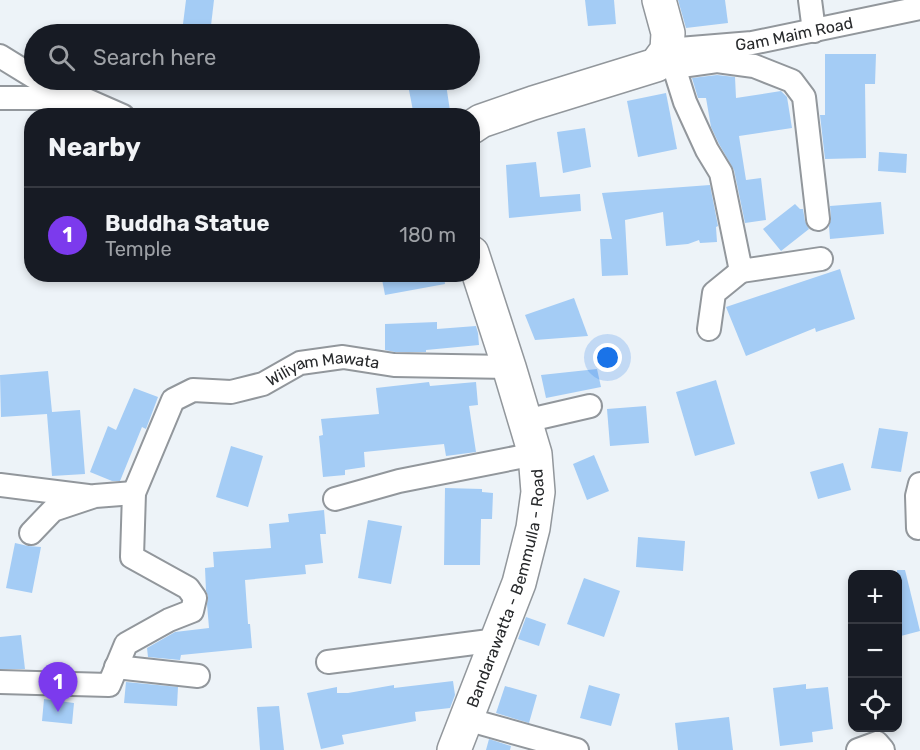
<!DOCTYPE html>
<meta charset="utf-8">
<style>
body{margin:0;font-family:Rubik,sans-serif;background:#20242c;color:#f1f3f6}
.controls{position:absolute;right:18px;bottom:18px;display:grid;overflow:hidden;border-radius:12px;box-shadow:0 3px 9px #0003}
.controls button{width:54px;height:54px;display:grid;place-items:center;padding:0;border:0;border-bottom:2px solid #363941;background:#171b24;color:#f1f3f6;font:30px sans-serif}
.you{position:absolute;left:608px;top:358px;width:21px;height:21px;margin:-15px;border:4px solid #fff;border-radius:50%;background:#1a73e8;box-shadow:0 0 0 9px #1a73e833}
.badge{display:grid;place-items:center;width:39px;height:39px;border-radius:50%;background:#7c3aed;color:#fff;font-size:20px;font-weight:700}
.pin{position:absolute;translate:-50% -50px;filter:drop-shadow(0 2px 3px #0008)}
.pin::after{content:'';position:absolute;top:32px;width:21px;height:18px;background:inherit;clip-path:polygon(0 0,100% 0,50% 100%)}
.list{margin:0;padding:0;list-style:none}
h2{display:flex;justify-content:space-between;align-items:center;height:78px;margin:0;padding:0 24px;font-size:26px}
h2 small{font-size:20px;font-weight:400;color:#9ea1a6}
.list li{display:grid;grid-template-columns:39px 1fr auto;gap:18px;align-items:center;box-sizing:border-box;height:96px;padding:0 24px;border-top:2px solid #363941}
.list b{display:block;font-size:22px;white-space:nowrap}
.list p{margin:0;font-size:20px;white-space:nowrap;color:#9ea1a6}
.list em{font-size:20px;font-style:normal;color:#9ea1a6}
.icon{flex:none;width:33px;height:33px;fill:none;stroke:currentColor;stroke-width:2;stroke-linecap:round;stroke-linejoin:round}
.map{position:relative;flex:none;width:920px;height:750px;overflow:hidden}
.search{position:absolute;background:#171b24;box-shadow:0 3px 9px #0003;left:24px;top:24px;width:456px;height:66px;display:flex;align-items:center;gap:15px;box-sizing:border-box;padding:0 21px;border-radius:33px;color:#9ea1a6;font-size:22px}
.panel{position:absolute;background:#171b24;box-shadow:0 3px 9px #0003;left:24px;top:108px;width:456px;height:174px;border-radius:24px}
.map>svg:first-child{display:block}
.building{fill:#a4ccf5}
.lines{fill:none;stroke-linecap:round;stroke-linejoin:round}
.street-casing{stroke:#92979c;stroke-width:26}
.secondary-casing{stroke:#92979c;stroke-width:36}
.street{stroke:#fff;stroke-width:22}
.secondary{stroke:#fff;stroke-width:33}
.labels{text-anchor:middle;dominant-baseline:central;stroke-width:5;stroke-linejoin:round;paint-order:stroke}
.street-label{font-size:16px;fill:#27292b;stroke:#edf3f8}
</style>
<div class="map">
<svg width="920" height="750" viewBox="0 0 920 750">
<rect width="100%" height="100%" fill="#edf3f8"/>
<g class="building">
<path d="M 186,0 L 214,0 L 210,34 L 182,32 Z"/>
<path d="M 585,0 L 614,0 L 616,24 L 588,26 Z"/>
<path d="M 678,0 L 725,0 L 728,23 L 686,28 Z"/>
<path d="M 825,54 L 876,54 L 875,84 L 865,84 L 866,158 L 825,159 L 820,115 L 825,115 Z"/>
<path d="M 717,75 L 735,77 L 736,98 L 781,91 L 787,97 L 792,128 L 739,136 L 746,180 L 761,178 L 766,220 L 745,223 L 734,170 L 719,144 L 711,127 L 706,98 L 698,98 L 692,78 Z"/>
<path d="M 446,84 L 450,111 L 426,116 L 414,116 L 409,90 Z"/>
<path d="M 666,93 L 677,149 L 638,157 L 627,101 Z"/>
<path d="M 585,128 L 591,167 L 563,173 L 557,132 Z"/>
<path d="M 879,152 L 907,154 L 906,173 L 878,171 Z"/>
<path d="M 536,162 L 540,197 L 580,194 L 581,211 L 509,218 L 506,165 Z"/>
<path d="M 710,185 L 718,226 L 716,227 L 717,242 L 700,243 L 699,240 L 688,244 L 666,246 L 663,212 L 625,220 L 628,275 L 602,276 L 600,239 L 612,239 L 602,193 Z"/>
<path d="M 881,202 L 884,234 L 830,239 L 829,226 L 831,218 L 830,206 Z"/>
<path d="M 795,204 L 800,209 L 803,209 L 805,221 L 809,229 L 781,251 L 763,229 Z"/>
<path d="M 840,269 L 855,319 L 816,332 L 815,328 L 746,356 L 726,307 Z"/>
<path d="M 381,274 L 444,274 L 445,284 L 385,295 Z"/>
<path d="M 574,298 L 588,336 L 535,340 L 525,315 Z"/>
<path d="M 437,322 L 437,329 L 476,326 L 478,333 L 479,345 L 426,350 L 426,352 L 395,352 L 385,350 L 385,324 Z"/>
<path d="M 597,369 L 601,387 L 546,398 L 541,375 Z"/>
<path d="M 48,371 L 52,412 L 80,410 L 85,474 L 52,476 L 47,414 L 1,417 L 0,375 Z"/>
<path d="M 716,380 L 735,444 L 695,456 L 676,392 Z"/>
<path d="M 429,382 L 430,386 L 476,382 L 478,405 L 469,406 L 476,452 L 446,456 L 444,444 L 364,452 L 365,467 L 345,470 L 345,475 L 323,477 L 319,436 L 323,435 L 321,419 L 379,414 L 376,388 Z"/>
<path d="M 134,388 L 158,397 L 146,429 L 142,427 L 120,481 L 112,481 L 90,472 L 108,426 L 116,430 Z"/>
<path d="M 646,406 L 649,443 L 610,446 L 607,409 Z"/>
<path d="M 879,428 L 908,432 L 901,472 L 871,468 Z"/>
<path d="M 231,446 L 263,456 L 248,507 L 216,497 Z"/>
<path d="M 594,455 L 609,491 L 587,500 L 573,464 Z"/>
<path d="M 843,463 L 851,490 L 818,499 L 810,472 Z"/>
<path d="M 445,488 L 482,489 L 482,492 L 493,493 L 492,519 L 481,519 L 480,565 L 444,565 Z"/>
<path d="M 324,510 L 326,534 L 320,534 L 323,563 L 305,565 L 306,574 L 245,580 L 248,624 L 250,624 L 252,648 L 181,655 L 180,660 L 148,657 L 147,648 L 175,632 L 209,628 L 207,604 L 208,596 L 206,591 L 205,568 L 214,567 L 213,552 L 271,548 L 269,524 L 289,522 L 288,514 Z"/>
<path d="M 368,520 L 402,526 L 391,584 L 358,578 Z"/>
<path d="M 638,537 L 685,541 L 683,571 L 636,567 Z"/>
<path d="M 15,543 L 28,546 L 41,547 L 32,593 L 6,588 Z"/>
<path d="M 897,570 L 905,570 L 920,631 L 897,637 Z"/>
<path d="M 584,578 L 620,591 L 604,637 L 567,624 Z"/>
<path d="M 526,617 L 546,624 L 539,646 L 518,639 Z"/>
<path d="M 21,635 L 25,669 L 0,669 L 0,637 Z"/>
<path d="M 453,681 L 455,695 L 450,708 L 415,712 L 416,721 L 342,735 L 344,744 L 321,749 L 307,693 L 337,687 L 337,693 L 348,693 L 394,685 L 394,688 Z"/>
<path d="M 126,682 L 178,687 L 177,706 L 124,703 Z"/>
<path d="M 806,684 L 806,689 L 828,687 L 833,729 L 812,732 L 813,742 L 780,746 L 773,688 Z"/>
<path d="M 589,685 L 620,694 L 611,726 L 580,718 Z"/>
<path d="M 505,686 L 537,695 L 529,723 L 496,713 Z"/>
<path d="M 44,699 L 74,703 L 72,724 L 42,721 Z"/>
<path d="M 279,706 L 284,750 L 260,750 L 257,707 Z"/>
<path d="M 729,717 L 733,750 L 678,750 L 675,723 Z"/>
<path d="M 489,739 L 511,746 L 510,750 L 486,750 Z"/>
</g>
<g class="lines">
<defs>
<g id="street">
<path d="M 810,0 L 814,31"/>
<path d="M 0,56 L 34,77"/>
<path d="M 674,67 L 717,61 L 754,66 L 792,81 L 804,97 L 818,219"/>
<path d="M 41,80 L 75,95"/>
<path d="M 0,98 L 82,98 L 123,116"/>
<path id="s1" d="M 821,259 L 741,271 L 721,173 L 707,150 L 685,102 L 674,67 L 667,50 L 752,43 L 920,8"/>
<path d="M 709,329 L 714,293 L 741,271"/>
<path d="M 525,421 L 590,406"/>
<path d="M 0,485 L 88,496"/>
<path d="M 335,499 L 399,481 L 535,454"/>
<path d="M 918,528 L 917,496 L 920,484"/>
<path d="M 31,533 L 53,510 L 95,496 L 134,493"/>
<path d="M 328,662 L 497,640"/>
<path d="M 116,667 L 198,676"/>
<path id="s2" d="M 0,682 L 109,685 L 126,644 L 169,620 L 192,611 L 195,598 L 188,588 L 132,557 L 134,493 L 173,400 L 193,390 L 231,392 L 263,384 L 300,363 L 343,357 L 394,365 L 509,367"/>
<path d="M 466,719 L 577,750"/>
<path d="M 858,750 L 877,743 L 883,750"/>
</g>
<g id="secondary">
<path d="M 472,127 L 481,121 L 533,103 L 656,65 L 667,50 L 668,33 L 659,0"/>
<path id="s3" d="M 454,750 L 519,583 L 533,528 L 538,492 L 535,454 L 509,367 L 472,253"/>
</g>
</defs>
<use href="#street" class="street-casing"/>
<use href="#secondary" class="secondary-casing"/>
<use href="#street" class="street"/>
<use href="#secondary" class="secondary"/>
</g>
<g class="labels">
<g class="street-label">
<text stroke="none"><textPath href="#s1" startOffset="444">Gam Maim Road</textPath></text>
<text stroke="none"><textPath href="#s2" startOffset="639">Wiliyam Mawata</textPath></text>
<text stroke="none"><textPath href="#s3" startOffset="171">Bandarawatta - Bemmulla - Road</textPath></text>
</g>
</g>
</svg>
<div class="controls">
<button>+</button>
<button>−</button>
<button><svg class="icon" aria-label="locate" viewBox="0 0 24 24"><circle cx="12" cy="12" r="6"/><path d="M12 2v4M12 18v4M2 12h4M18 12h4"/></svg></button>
</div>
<div class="you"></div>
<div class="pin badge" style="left:58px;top:712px">1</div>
<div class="search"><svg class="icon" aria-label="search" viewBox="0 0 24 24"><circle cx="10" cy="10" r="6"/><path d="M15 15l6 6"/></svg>Search here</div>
<section class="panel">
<h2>Nearby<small></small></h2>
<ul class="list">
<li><span class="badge">1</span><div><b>Buddha Statue</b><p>Temple</p></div><em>180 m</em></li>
</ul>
</section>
</div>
